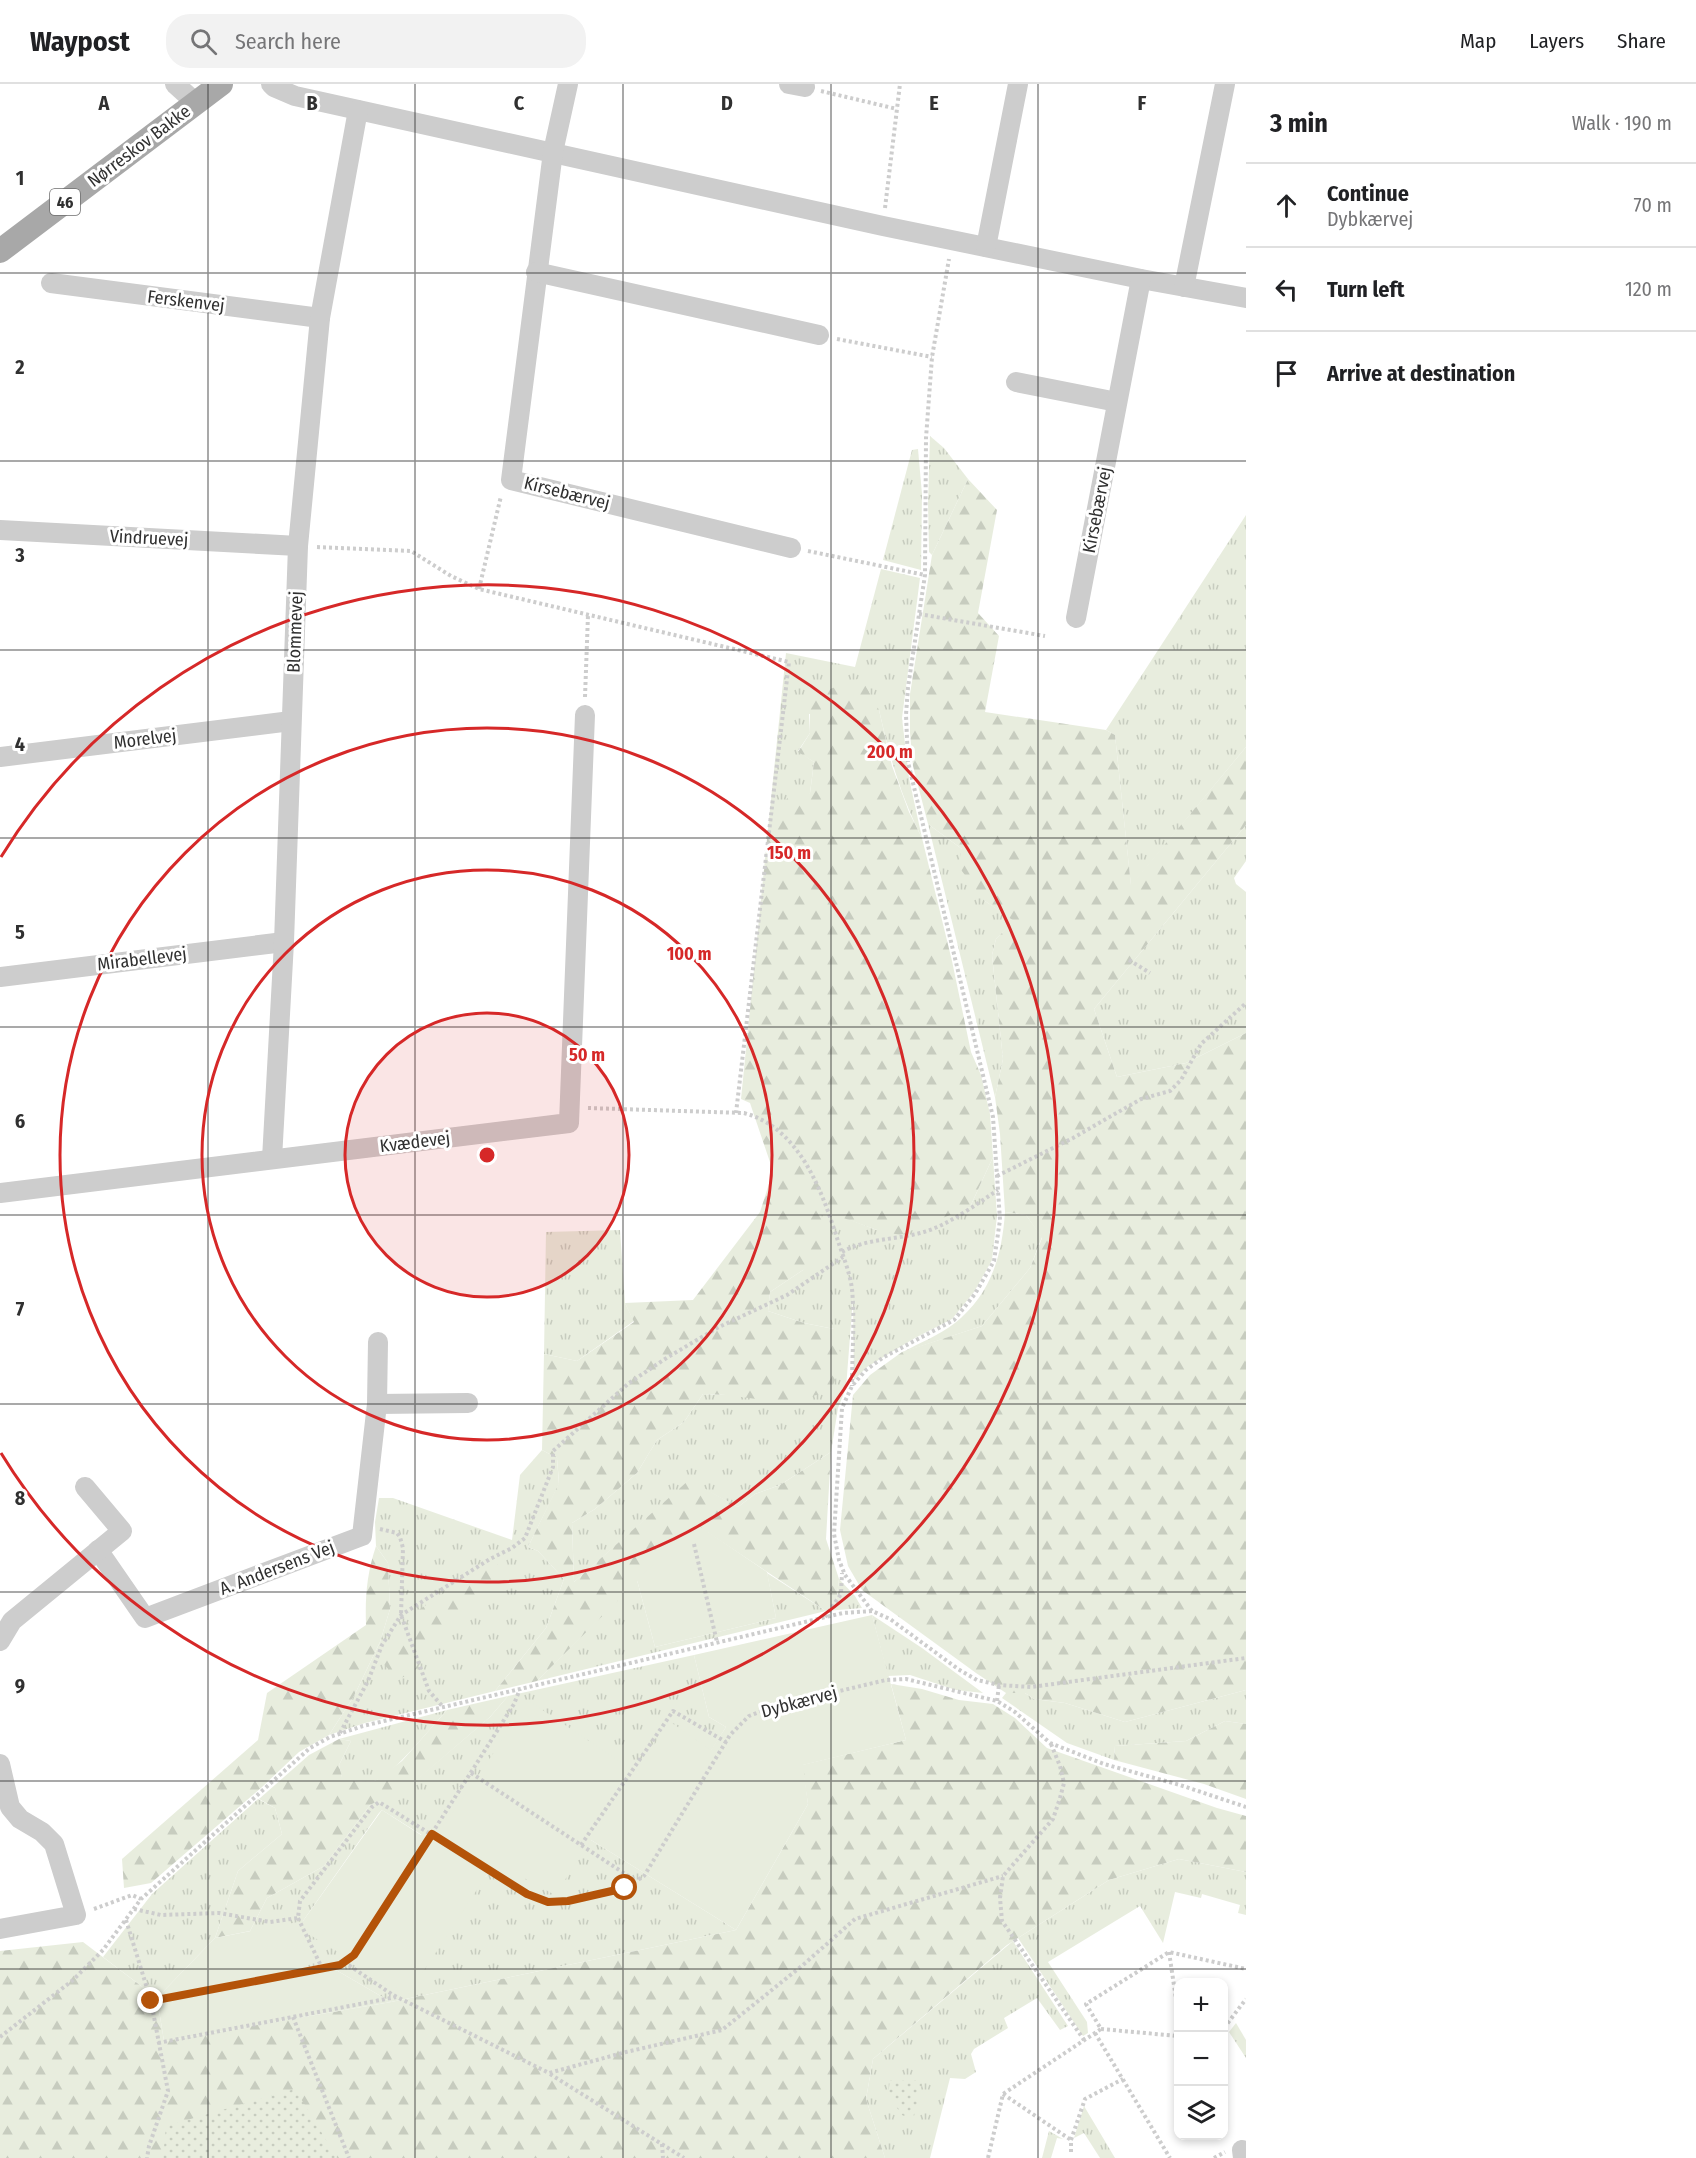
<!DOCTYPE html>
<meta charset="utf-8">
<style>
body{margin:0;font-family:"Fira Sans Condensed",sans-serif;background:#f2f2f2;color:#202124}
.controls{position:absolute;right:18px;bottom:18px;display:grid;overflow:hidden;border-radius:12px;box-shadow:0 3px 9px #0003}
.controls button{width:54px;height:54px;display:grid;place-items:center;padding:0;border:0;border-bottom:2px solid #e0e0e0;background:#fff;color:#202124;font:30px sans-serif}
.stop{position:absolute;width:18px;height:18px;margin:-14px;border:4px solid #b45309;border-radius:50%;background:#fff}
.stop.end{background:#b45309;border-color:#fff;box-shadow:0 2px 6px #0008}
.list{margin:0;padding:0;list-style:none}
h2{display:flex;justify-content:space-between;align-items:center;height:78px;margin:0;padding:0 24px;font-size:26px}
h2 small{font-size:20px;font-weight:400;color:#757577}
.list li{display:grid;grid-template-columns:39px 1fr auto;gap:18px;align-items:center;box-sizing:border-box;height:84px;padding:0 24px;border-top:2px solid #e0e0e0}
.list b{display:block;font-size:22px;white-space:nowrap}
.list p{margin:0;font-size:20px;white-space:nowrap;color:#757577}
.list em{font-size:20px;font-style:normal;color:#757577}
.icon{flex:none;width:33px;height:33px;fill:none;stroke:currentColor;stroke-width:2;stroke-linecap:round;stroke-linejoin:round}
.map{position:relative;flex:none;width:1246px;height:2074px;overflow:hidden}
header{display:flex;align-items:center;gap:36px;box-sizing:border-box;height:84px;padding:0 30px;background:#fff;border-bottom:2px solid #e0e0e0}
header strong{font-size:28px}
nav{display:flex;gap:33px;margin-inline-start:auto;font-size:21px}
.search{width:420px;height:54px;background:#f2f2f2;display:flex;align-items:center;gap:15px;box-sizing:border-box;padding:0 21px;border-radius:24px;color:#757577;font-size:22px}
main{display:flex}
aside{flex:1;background:#fff}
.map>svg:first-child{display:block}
.grass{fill:url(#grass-tufts);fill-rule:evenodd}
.forest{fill:url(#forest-firs)}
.park{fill:url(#park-dots)}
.garden{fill:#e8edde}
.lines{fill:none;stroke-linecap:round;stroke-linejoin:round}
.path{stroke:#cdcdcd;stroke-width:4;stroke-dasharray:3 3;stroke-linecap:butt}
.minor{stroke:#cdcdcd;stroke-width:20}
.major{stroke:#a8a8a8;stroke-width:24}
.route{stroke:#b45309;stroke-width:8}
.grid{fill:none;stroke:#303030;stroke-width:1.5;stroke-opacity:0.55}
.ring{fill:none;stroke:#d62828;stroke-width:3}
.labels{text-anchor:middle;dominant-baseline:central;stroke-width:6;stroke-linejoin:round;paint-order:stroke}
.shield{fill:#fff;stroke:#6e6e6e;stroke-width:1.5}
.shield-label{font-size:16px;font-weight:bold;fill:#303030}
.street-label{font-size:18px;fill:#303030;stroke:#fff}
.grid-label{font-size:20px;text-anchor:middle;font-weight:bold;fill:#303030;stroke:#fff;stroke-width:6;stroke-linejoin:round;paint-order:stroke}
.centre{fill:#d62828;stroke:#fff;stroke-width:3}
.ring-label{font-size:18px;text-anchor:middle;font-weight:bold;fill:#d62828;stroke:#fff;stroke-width:6;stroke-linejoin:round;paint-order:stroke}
</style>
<header>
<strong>Waypost</strong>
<div class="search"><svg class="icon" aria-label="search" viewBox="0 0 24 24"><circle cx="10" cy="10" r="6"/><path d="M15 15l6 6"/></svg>Search here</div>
<nav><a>Map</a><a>Layers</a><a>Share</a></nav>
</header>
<main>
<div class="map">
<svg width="1246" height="2074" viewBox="0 0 1246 2074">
<defs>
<pattern id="grass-tufts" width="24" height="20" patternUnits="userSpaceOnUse" patternTransform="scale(1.5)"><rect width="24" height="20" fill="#e8edde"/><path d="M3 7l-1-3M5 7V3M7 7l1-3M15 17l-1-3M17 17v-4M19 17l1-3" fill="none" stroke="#c7ccbf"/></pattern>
<pattern id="forest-firs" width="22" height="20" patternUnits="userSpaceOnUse" patternTransform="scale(1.5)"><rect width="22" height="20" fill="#e8edde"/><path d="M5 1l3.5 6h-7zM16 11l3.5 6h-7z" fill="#c7ccbf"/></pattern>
<pattern id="park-dots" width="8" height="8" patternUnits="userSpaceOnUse" patternTransform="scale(1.5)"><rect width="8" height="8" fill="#e8edde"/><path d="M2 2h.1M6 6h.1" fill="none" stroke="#c7ccbf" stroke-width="1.8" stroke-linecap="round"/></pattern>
</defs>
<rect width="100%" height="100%" fill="#fff"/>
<g class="grass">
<path d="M 930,352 L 944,364 L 968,395 L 932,471 L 929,468 L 928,419 Z"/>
<path d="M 918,365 L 922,410 L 921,486 L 883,476 L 912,366 Z"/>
<path d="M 1246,431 L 1246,663 L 1131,802 L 1115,651 L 1106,646 Z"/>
<path d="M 881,485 L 920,494 L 902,634 L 909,694 L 922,754 C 900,710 890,674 879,626 L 809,630 L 810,649 L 798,667 L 814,678 L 810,709 L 768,745 L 786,569 L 855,583 Z"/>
<path d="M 928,740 L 962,765 L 985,817 L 1015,837 L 996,855 L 992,871 L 1003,975 L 995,1013 Z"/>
<path d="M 1246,741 L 1246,777 L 1234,794 L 1236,800 L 1246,808 L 1246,949 L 1186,979 L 1117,993 L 1094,925 Z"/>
<path d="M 993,1073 L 997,1132 L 992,1176 L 974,1208 L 952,1235 L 915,1254 L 867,1283 L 854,1296 L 853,1214 L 846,1304 L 838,1324 L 831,1368 L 780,1401 L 755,1410 L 738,1423 L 689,1397 L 574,1498 L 572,1439 L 595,1425 L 637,1389 L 657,1356 L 684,1338 L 703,1310 L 726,1311 L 834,1245 L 804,1239 L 768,1227 L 770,1208 L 803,1186 L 821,1125 L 877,1146 L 970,1123 Z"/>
<path d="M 1005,1128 L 1026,1131 L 1042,1153 L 1030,1184 L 982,1242 L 903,1268 C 919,1259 940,1251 955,1239 C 991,1210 1002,1172 1005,1128 Z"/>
<path d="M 620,1146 L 625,1219 L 634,1237 L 577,1277 L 544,1270 L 546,1148 Z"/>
<path d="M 542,1366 L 557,1374 L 559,1400 L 528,1463 L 538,1467 L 564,1495 L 546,1544 L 495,1607 L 365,1639 L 329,1651 L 354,1612 L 380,1558 L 390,1525 L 388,1479 L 376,1462 L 375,1438 L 379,1414 L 393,1414 L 512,1456 L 520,1391 Z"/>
<path d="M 767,1489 L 826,1527 L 836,1521 L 839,1495 L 855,1512 L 862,1524 L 826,1527 L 537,1597 L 637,1496 L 655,1563 L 776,1534 Z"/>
<path d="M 872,1531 L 922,1564 L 983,1609 L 956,1606 L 910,1591 L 888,1592 Z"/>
<path d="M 694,1571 L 709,1633 L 726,1643 L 711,1667 L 637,1689 L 591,1756 L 736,1846 L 391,1918 L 336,1886 L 308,1890 L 250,1847 L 267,1814 L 324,1782 L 370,1721 L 378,1717 L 389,1719 L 490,1633 L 508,1612 ZM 382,1726 L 487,1792 L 303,1837 L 379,1729 Z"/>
<path d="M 1246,1606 L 1246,1640 L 1225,1637 L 1186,1657 L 1115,1662 L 1114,1676 L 1067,1659 L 1002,1614 L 1006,1609 L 1025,1609 L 1034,1615 L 1065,1619 L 1125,1638 Z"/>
<path d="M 447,1626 C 432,1642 393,1692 374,1697 C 363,1700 352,1696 342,1694 L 339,1681 L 351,1657 L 339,1655 Z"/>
<path d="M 258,1715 L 275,1724 L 282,1750 L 238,1787 L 215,1854 L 157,1914 L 103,1873 L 152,1810 Z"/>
<path d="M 1179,1775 L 1246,1788 L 1246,1831 L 1238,1829 L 1240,1821 L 1202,1810 L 1201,1814 L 1175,1808 L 1163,1859 L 1140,1822 L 1048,1878 L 1087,1938 L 1088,1949 L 1083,1952 L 1018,1854 L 1109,1796 Z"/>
<path d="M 1013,1857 L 1068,1942 L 1060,1946 L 1037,1914 L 1004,1934 L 1008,1944 L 974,1965 L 971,1970 L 976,1988 L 965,1995 L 950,1994 L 930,2074 L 885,2074 L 866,2015 L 873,1975 Z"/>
<path d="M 1236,1939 L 1246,1956 L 1246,1974 L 1229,1948 Z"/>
<path d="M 1084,2022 L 1115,2074 L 1100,2074 L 1084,2049 L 1074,2054 Z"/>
<path d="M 1049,2047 L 1063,2055 L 1057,2054 L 1051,2074 L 1042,2074 Z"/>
</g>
<g class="forest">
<path d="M 968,395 L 997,426 L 978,529 L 999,552 L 985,628 L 1106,646 L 1115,651 L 1131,801 L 1246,663 L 1246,741 L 1094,925 L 1117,993 L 1186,979 L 1246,949 L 1246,1606 L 1125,1638 L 1065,1619 L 1034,1615 L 1025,1609 L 1006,1609 L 976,1589 L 862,1506 L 848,1482 L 840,1446 L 853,1311 L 870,1291 L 902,1268 L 982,1242 L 1030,1184 L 1042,1154 L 1026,1131 L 1005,1128 L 1000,1050 L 995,1013 L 1003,975 L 992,871 L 996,855 L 1014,837 L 985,817 L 958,782 L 962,765 L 928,740 L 913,682 L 910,649 L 910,610 L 932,471 Z"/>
<path d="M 861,594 L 879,626 L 892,682 L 909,728 L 922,754 L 952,877 L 971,968 L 981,991 L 990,1030 L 993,1073 L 970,1123 L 900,1151 L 877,1146 L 821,1126 L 826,1166 L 803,1186 L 770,1208 L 768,1227 L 804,1239 L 834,1245 L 842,1276 L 831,1307 L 787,1319 L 726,1311 L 703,1310 L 684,1338 L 657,1356 L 637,1389 L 595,1425 L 572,1439 L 574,1498 L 689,1396 L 738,1423 L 755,1410 L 780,1401 L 831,1368 L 826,1455 L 839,1495 L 836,1521 L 826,1527 L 695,1440 L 537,1597 L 495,1607 L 546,1544 L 564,1495 L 538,1467 L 528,1463 L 559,1399 L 557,1374 L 542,1366 L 544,1270 L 577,1277 L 634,1238 L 625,1219 L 693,1216 L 760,1128 L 773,1087 L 750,1019 L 741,1015 L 768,745 L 788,713 L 810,709 L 814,678 L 798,668 L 810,649 L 810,612 Z"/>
<path d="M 376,1462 L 388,1479 L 390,1525 L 380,1558 L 354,1612 L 329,1651 L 299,1668 L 261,1704 L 151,1799 L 124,1804 L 122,1775 L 258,1656 L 267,1609 L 366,1541 C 365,1512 367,1489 376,1462 Z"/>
<path d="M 495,1476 L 505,1496 L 443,1546 L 413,1590 L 397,1595 L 382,1578 L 390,1558 L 420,1525 Z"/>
<path d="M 891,1600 L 922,1605 L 959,1616 L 993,1620 L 1015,1634 L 1047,1664 L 1217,1724 L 1246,1732 L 1246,1788 L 1179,1775 L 1109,1796 L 1007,1861 L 873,1975 L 866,2015 L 885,2074 L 0,2074 L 0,1867 L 83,1858 L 157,1914 L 164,1957 L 391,1918 L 736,1846 L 808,1720 L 802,1681 L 906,1656 Z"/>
<path d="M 508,1612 L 490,1633 L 389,1720 L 378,1717 L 370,1721 L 324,1782 L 267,1814 L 250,1847 L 215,1854 L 238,1787 L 282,1750 L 275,1724 L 259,1715 L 309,1671 L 339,1655 L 351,1657 L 339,1681 L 342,1693 L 361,1698 L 375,1697 L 402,1677 L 447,1626 Z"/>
<path d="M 1225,1637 L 1246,1640 L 1246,1715 L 1204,1700 L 1114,1676 L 1115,1662 L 1186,1657 Z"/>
</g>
<g class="park">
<path d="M 890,1996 L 923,1996 L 913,2036 L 902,2031 L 888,2011 Z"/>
<path d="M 295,2005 L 337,2074 L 163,2074 L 166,2042 Z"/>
</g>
<g class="garden">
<path d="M 695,1439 L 767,1488 L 776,1534 L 655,1563 L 637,1496 Z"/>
<path d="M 872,1531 L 906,1656 L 803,1681 L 808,1720 L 736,1846 L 591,1756 L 555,1811 L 495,1778 L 408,1911 L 302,1846 L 308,1890 L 336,1886 L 391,1918 L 164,1957 L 157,1914 L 215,1854 L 303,1837 L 382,1726 L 421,1751 L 445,1740 L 529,1617 L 637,1689 L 669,1637 L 711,1666 L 726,1643 L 709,1633 L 694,1571 Z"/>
</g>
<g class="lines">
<g class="path">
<path d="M 821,7 L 897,25"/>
<path d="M 885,124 L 900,0"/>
<path d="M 837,255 L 932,273"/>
<path d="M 317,463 L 411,467 L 451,492 L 479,505 L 789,578 L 736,1029"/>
<path d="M 808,467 L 925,491"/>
<path d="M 479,505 L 501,412"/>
<path d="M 919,530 L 1045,552"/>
<path d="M 585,613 L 588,531"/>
<path d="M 1129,876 L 1150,889"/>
<path d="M 588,1024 L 744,1029 C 800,1044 822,1107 838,1157 C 843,1172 850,1189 852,1205 C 855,1237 852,1270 852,1302"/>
<path d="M 997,1092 L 1073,1054 L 1141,1015 L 1170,1007 L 1181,996 L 1201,960 L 1246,919"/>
<path d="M 842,1168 C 867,1154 897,1156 924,1148 C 950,1140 975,1121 998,1106"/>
<path d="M 380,1445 L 397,1449 L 400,1453 L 403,1464 L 401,1531 L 429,1607 L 443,1623"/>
<path d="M 694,1460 L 717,1558"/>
<path d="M 872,1527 L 845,1491 L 839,1476 L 834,1450 L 842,1324 L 852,1302 L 866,1286 L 884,1273 L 954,1236 L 975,1210 L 994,1177 L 1000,1136 L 993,1033 L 908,678 L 906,631 L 908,603 L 925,491 L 926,354 L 932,273 L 949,175"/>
<path d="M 825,1533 L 841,1510 L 842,1489"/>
<path d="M 997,1617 L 999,1601"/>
<path d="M 340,1649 L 368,1597 L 382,1561 L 401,1531 L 490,1475 L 512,1464 L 525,1454 L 553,1383 L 553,1367 L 629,1299 L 668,1273 L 719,1243 L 787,1211 L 843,1173"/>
<path d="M 1051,1660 L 1060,1682 L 1064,1699 L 1060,1714 L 1053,1735 L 1003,1792 L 1000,1814 L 1002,1837 L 1084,1956"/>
<path d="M 471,1689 L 636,1797"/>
<path d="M 581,1761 L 673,1627 L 726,1658"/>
<path d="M 94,1825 L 132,1811 L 141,1815"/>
<path d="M 134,1825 L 161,1831 L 219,1829 L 270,1838 L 298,1834 L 300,1817 L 372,1723 L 379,1718 L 527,1810 C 534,1812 542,1817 549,1817 C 573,1820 625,1806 644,1792 L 730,1651 L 749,1632 L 772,1623 L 886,1596 L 906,1595 L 997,1617 L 1015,1628 L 1050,1659 L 1104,1680 L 1180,1701 L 1246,1723"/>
<path d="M 298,1834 L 322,1884"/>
<path d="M 126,1836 L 151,1917 L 168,2007 L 149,2062 L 147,2074"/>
<path d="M 1169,1868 L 1178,1928"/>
<path d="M 344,1878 L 393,1911 L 549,1989 L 626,1968 L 722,1946 L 803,1881 L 855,1835 L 1003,1792"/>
<path d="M 151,1917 L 340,1881 L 354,1871 L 475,1682 L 514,1620 L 520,1605"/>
<path d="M 293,1933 L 349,2074"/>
<path d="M 1224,1944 L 1246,1915"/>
<path d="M 1101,1945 L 1178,1952"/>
<path d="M 1095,1949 L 1170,2074"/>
<path d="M 0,1953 L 73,1896 L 103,1866 L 141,1815 L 310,1664 L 330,1653 L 363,1642 L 843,1529 L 872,1527 L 890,1535 L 958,1585 L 977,1596 L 999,1601 L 1031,1603 L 1246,1574"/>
<path d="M 158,1959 L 396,1913"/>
<path d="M 550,1990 L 684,2074"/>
<path d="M 1003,2010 L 1071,2056"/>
<path d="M 662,2060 L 663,2074"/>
<path d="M 1071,2068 L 1071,2056 L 1085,2015 L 1123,1995"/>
<path d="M 988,2074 L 1003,2010 L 1101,1945 L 1086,1920 L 1169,1868 L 1246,1885"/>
<path d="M 1214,2074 L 1225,2068"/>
</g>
<g class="minor">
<path d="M 175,0 L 196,19"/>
<path d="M 271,0 L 274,3 L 295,12 L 883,142 L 1141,195 L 1246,214"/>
<path d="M 568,0 L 553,68 L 511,396 L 791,464"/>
<path d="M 789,0 L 805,3"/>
<path d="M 986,163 L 1018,0"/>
<path d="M 536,188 L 819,251"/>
<path d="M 51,199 L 320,234"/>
<path d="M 1184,203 L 1225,0"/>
<path d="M 1016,298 L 1117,318"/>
<path d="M 0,446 L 298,462"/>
<path d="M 1076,534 L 1141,195"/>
<path d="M 0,673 L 291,637"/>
<path d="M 0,893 L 284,858"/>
<path d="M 272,1075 L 284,858 L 298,462 L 320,234 L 358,26"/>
<path d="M 0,1109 L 569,1039 L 585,631"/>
<path d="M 377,1320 L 468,1319"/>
<path d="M 98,1466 L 145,1534 L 362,1452 L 377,1320 L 378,1258"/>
<path d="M 0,1557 L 12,1537 L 122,1447 L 85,1403"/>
<path d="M 0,1680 L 10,1723 L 20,1735 L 42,1748 L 54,1760 L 76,1831 L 0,1845"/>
<path d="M 1242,2066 L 1243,2074"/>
</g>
<path class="major" d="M 0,167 L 221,0"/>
</g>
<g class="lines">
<path class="route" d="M 151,1917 L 340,1881 L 354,1871 L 432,1750 L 527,1810 L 548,1818 L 568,1817 L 625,1804"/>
</g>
<path class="grid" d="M 208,0 L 208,2074M 415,0 L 415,2074M 623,0 L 623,2074M 831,0 L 831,2074M 1038,0 L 1038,2074M 0,189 L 1246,189M 0,377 L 1246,377M 0,566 L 1246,566M 0,754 L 1246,754M 0,943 L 1246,943M 0,1131 L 1246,1131M 0,1320 L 1246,1320M 0,1508 L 1246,1508M 0,1697 L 1246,1697M 0,1885 L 1246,1885"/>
<circle cx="487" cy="1071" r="142" fill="#d62828" fill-opacity=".12"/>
<g class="ring">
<circle cx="487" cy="1071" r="142"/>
<circle cx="487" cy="1071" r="285"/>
<circle cx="487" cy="1071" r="427"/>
<path d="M1 773A570 570 0 1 1 1 1369"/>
</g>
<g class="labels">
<rect class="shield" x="50" y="105" width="30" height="26" rx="4.5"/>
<g class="shield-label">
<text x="65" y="118">46</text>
</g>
<g class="street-label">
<text transform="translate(139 62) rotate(-37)">Nørreskov Bakke</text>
<text transform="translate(186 217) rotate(7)">Ferskenvej</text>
<text transform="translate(567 409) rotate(14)">Kirsebærvej</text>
<text transform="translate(1097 426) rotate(-79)">Kirsebærvej</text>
<text transform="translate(149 454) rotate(3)">Vindruevej</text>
<text transform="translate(295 548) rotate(-88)">Blommevej</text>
<text transform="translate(145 655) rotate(-7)">Morelvej</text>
<text transform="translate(142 875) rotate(-7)">Mirabellevej</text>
<text transform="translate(415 1058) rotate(-7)">Kvædevej</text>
<text transform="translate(277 1484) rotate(-21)">A. Andersens Vej</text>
<text transform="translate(799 1618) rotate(-15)">Dybkærvej</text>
</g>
</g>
<g class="grid-label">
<text x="104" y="26">A</text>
<text x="312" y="26">B</text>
<text x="519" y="26">C</text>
<text x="727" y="26">D</text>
<text x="934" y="26">E</text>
<text x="1142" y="26">F</text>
<text x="20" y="101">1</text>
<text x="20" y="290">2</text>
<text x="20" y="478">3</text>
<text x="20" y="667">4</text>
<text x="20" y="855">5</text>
<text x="20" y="1044">6</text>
<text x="20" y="1232">7</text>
<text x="20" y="1421">8</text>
<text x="20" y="1609">9</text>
</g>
<circle cx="487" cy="1071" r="9" class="centre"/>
<g class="ring-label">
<text x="890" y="674">200 m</text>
<text x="789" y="775">150 m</text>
<text x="689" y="876">100 m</text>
<text x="587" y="977">50 m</text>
</g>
</svg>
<div class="controls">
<button>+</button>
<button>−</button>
<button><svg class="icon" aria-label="layers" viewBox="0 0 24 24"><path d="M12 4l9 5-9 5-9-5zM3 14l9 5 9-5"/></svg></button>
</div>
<div class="stop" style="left:625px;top:1804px"></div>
<div class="stop end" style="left:151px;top:1917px"></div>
</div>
<aside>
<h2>3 min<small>Walk · 190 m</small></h2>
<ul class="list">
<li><svg class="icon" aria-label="ahead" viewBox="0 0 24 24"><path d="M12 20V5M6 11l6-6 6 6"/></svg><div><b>Continue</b><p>Dybkærvej</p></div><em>70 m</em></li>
<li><svg class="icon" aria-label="left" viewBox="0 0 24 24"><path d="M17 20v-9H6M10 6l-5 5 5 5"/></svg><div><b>Turn left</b></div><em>120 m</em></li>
<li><svg class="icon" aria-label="arrive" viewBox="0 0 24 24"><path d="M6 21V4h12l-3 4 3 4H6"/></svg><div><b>Arrive at destination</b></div></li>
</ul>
</aside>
</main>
